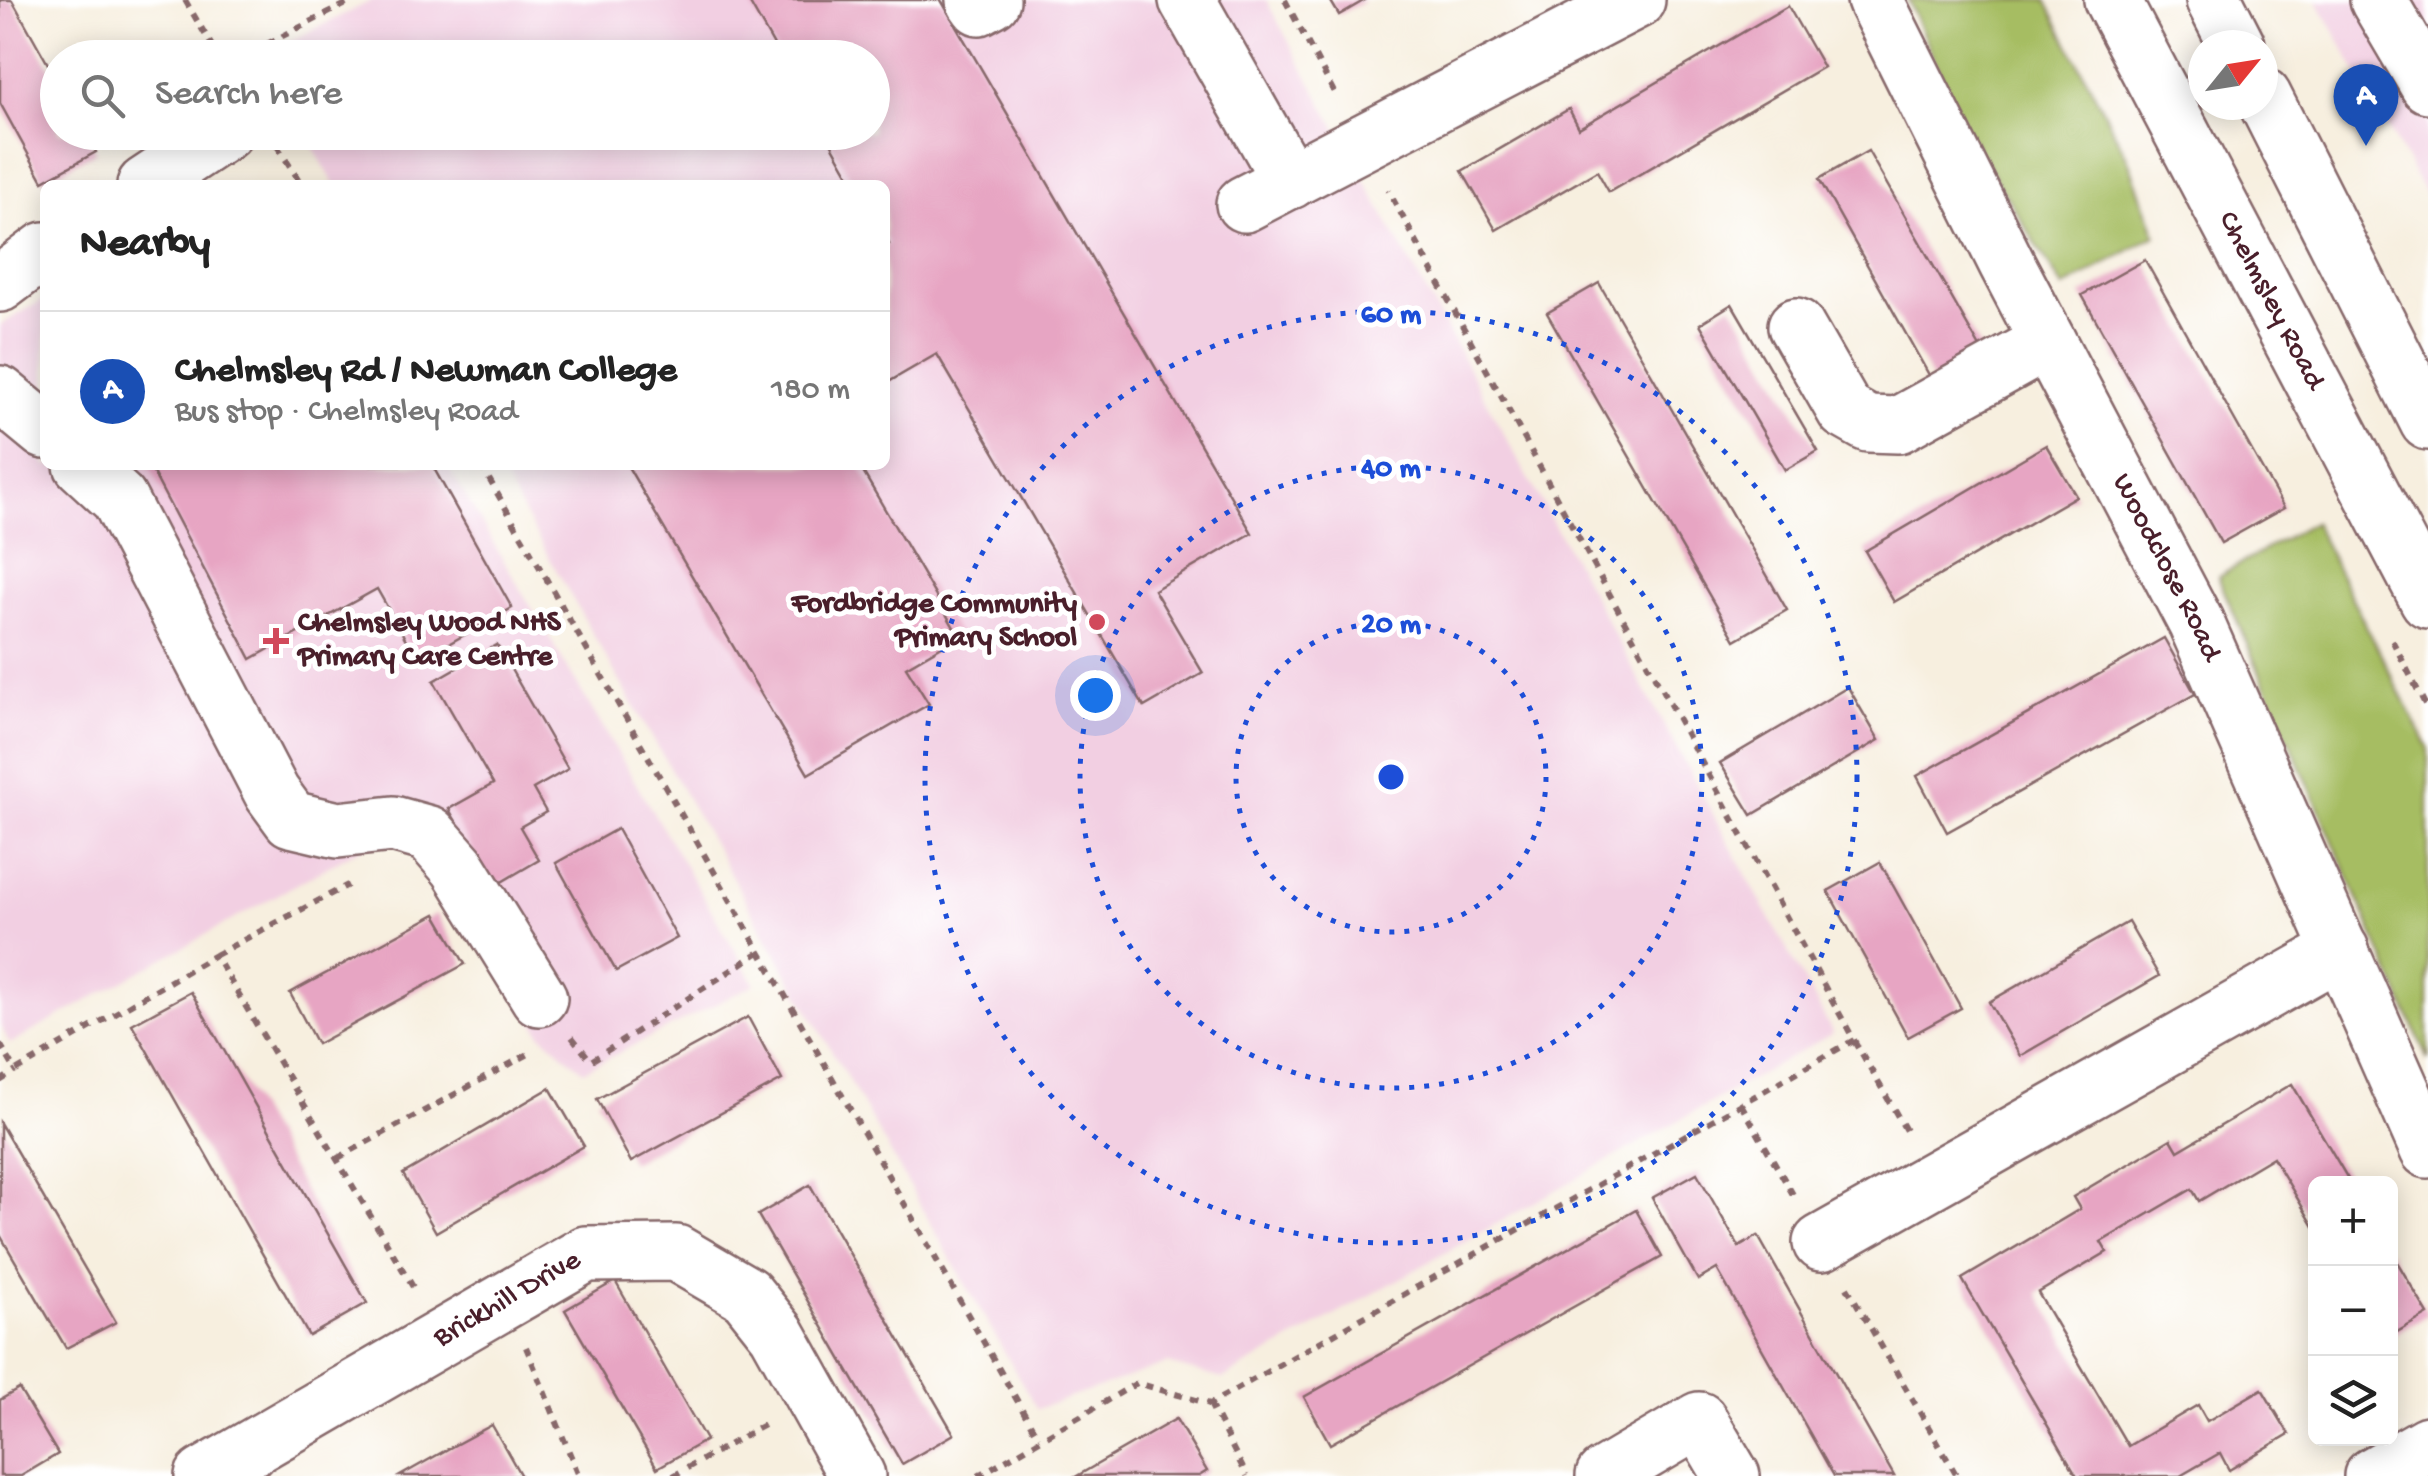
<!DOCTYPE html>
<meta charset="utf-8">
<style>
body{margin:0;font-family:"Gochi Hand",sans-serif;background:#f6f6f6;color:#222}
.controls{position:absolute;right:30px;bottom:30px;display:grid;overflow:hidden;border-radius:15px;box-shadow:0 5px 25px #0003}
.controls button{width:90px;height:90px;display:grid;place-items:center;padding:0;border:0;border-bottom:2px solid #e0e0e0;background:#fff;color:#222;font:50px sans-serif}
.compass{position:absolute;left:2188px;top:30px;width:90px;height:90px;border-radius:50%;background:#fff;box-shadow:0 5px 25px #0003;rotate:60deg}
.you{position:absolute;left:1095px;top:695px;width:35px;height:35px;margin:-25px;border:8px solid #fff;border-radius:50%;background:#1a73e8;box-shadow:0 0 0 15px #1a73e833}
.badge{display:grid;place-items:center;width:65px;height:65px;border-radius:50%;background:#ea580c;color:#fff;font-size:32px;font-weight:700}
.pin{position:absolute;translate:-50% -82px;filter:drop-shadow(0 2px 5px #0008)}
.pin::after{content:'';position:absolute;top:52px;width:35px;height:30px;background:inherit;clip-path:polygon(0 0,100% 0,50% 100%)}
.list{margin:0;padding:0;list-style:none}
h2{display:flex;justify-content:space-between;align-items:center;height:130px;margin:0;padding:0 40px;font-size:42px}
h2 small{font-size:32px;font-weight:400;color:#767676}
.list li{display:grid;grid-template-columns:65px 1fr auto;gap:30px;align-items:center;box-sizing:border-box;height:160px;padding:0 40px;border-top:2px solid #e0e0e0}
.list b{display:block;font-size:38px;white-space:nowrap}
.list p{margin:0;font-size:32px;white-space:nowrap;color:#767676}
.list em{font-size:32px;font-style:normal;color:#767676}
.icon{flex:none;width:55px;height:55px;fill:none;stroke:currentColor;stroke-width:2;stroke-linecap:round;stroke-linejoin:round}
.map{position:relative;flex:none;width:2428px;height:1476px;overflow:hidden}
.search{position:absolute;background:#fff;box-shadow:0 5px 25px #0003;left:40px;top:40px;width:850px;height:110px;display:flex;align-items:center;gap:25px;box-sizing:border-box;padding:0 35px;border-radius:55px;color:#767676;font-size:38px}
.panel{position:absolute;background:#fff;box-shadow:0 5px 25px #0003;left:40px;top:180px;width:850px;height:290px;border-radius:15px}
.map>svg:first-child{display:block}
.built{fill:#f2cfe2}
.green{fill:#a6bd62;stroke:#786e46;stroke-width:2.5}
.building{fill:#e7a5c3}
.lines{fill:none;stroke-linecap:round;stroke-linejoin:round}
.minor-casing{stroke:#87686a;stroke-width:60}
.path{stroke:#87686a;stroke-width:6;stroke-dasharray:8 8;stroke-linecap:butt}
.minor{stroke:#fff;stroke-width:55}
.ring{fill:none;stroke:#1d4ed8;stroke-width:5;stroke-dasharray:5 10}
.poi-dot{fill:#d1495b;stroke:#fff;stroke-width:4}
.labels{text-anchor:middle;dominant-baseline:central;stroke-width:10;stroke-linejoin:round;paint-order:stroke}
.street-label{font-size:30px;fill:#4a1f2b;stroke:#fff}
.poi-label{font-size:30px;font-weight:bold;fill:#4a1f2b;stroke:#fff;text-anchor:end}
.centre{fill:#1d4ed8;stroke:#fff;stroke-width:5}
.ring-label{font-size:30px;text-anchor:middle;font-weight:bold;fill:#1d4ed8;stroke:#fff;stroke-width:10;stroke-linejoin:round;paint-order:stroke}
</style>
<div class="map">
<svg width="2428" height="1476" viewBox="0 0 2428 1476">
<rect width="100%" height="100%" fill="#fff"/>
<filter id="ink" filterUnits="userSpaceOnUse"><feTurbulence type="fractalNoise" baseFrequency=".01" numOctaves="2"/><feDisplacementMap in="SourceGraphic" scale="20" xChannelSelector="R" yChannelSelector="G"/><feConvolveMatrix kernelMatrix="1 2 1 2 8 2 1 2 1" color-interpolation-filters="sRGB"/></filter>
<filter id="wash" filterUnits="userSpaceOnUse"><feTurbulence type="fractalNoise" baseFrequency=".0048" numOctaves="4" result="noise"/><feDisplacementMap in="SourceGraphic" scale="40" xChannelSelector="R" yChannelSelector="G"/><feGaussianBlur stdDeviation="2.25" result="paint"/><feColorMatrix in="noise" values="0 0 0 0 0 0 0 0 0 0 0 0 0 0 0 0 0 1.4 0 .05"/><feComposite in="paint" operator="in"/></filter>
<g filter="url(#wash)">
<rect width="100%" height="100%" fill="#f7efdf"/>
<g class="built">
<path d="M 373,0 L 1266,0 L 1833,1033 L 1223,1379 L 1167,1364 L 1037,1409 L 496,465 L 885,465 L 885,185 L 335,185 L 305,133 L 872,132 L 872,58 L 261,56 Z"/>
<path d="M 2317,0 L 2428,0 L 2428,200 Z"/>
<path d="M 45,299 L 45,465 L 447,465 L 755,984 L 583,1071 L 541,1034 L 415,818 L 10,1044 L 0,1025 L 0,325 Z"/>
</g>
<g class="green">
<path d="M 1908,0 L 2046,0 L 2127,157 L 2156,235 L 2063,288 L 1963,126 Z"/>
<path d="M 2313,522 L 2428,747 L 2428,1060 L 2218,577 Z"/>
</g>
<g id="blocks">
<g class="building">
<path d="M 0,0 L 12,0 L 58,82 L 58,132 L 86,132 L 96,152 L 43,181 L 0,103 Z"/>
<path d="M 748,0 L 941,0 L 1252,533 L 1154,590 L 1203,673 L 1144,707 L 937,354 L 885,384 L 885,246 L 889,244 L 885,236 L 885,185 L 855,185 L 825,132 L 872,132 L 872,58 L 781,58 Z"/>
<path d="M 1330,0 L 1365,0 L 1339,15 Z"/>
<path d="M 1788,6 L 1823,67 L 1609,192 L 1597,171 L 1496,230 L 1462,171 L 1569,109 L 1579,128 Z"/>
<path d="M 1868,151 L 1983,353 L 1933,382 L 1819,179 Z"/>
<path d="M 2145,260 L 2284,508 L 2221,543 L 2082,295 Z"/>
<path d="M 1599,283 L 1787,610 L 1735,640 L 1547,313 Z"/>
<path d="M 1732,304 L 1818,451 L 1785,470 L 1700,324 Z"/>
<path d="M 2046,445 L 2076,496 L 1894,602 L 1865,551 Z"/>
<path d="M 149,465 L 432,465 L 512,608 L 418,661 L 377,589 L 251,659 Z"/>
<path d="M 627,465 L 859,465 L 959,636 L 906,667 L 929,704 L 808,774 Z"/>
<path d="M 2164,638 L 2195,694 L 1947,832 L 1917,776 Z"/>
<path d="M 497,645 L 568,769 L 533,789 L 546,812 L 520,827 L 539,860 L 493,887 L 449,809 L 493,784 L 434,681 Z"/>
<path d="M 1848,687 L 1879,740 L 1752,815 L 1720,763 Z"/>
<path d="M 617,829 L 677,938 L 616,971 L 556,863 Z"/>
<path d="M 1880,862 L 1961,1008 L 1908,1037 L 1828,891 Z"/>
<path d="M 436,914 L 465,964 L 317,1044 L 290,993 Z"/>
<path d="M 2128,922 L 2159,976 L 2020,1056 L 1989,1002 Z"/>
<path d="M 191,992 L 367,1303 L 309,1336 L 132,1024 Z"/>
<path d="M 748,1017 L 782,1080 L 631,1162 L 597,1099 Z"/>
<path d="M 2292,1084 L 2351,1184 L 2316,1184 L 2316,1230 L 2273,1157 L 2199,1201 L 2192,1189 L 2101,1242 L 2107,1252 L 2038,1293 L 2128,1446 L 2198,1405 L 2207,1421 L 2262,1389 L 2289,1434 L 2229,1470 L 2220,1453 L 2180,1476 L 2077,1476 L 1962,1279 L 2080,1209 L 2073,1197 L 2171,1139 L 2178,1151 Z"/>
<path d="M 550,1088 L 584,1146 L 436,1232 L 403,1174 Z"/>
<path d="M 0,1123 L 116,1322 L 66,1348 L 0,1235 Z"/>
<path d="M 1697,1173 L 1739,1247 L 1758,1236 L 1894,1476 L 1834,1476 L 1717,1269 L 1698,1280 L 1652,1198 Z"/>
<path d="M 810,1185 L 954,1434 L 902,1464 L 758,1215 Z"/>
<path d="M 1636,1210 L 1662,1257 L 1330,1444 L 1304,1397 Z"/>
<path d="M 2390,1250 L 2428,1314 L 2390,1336 Z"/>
<path d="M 615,1281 L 706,1440 L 657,1468 L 565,1310 Z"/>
<path d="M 19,1389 L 58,1454 L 21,1476 L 0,1476 L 0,1400 Z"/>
<path d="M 1176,1419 L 1207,1471 L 1199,1476 L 1077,1476 Z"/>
<path d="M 492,1425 L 521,1476 L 400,1476 L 455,1445 Z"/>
</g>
</g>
</g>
<g filter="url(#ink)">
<use href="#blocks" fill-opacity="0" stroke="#87686a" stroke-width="2.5"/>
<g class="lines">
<defs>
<g id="minor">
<path d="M 974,0 L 979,7 L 992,0"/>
<path d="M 1187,0 L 1290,181"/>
<path id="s1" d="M 1875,0 L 2007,264 L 2196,623 L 2428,1150"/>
<path id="s2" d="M 2112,0 L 2428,600"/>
<path d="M 2214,0 L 2237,45"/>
<path d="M 2378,0 L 2428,85"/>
<path d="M 2263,96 L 2428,422"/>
<path d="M 145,185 L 225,132"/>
<path d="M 1244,204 L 1637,0"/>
<path d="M 0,284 L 45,250"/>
<path d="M 1796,326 L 1845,411 L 1868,424 L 1898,425 L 2048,342"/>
<path d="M 0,394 L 45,431"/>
<path d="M 82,465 L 119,499 L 272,793 L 291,819 L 338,830 L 393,824 L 429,834 L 458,867 L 539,998"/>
<path d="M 1821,1243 L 2341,950"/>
<path id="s3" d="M 203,1476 L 586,1254 L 676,1253 L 746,1294 L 777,1333 L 857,1476"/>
<path d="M 1604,1476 L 1699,1420 L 1732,1476"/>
<path d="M 2372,1476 L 2428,1444"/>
</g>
</defs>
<use href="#minor" class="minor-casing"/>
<g class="path">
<path d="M 185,0 L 219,58"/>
<path d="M 1285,0 L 1336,96"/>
<path d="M 239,58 L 354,0"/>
<path d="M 277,146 L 302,185"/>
<path d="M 481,465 L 1038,1437"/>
<path d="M 2392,640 L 2428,710"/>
<path d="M 215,955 L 348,885"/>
<path d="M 572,1037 L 591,1061 L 758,953"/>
<path d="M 1854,1040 L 1908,1134"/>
<path d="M 0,1044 L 16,1071 L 215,955 L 416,1292"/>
<path d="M 0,1081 L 16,1071"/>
<path d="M 1741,1104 L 1795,1198"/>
<path d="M 338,1158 L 534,1051"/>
<path d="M 1847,1287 L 1957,1476"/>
<path d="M 526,1347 L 579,1476"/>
<path d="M 1210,1404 L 1247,1476"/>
<path d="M 673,1476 L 769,1422"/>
<path d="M 978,1476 L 1137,1383 L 1210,1404 L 1854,1040 L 1388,190"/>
</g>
<use href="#minor" class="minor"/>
</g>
</g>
<g class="ring">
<circle cx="1391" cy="777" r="155"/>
<circle cx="1391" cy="777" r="311"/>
<circle cx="1391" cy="777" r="466"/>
</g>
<g class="poi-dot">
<circle cx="1097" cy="622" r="10"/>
<path d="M271 626h10v10h10v10h-10v10h-10v-10h-10v-10h10z"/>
</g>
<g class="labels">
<g class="street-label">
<text stroke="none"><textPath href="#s2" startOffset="340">Chelmsley Road</textPath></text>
<text stroke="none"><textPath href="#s1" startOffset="638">Woodclose Road</textPath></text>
<text stroke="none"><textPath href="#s3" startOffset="352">Brickhill Drive</textPath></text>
</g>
<g class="poi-label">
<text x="1077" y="605">Fordbridge Community<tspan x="1077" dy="34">Primary School</tspan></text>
<text x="298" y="624" text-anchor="start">Chelmsley Wood NHS<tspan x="298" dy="34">Primary Care Centre</tspan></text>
</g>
</g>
<circle cx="1391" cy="777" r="15" class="centre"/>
<g class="ring-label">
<text x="1391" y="322">60 m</text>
<text x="1391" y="476">40 m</text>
<text x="1391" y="632">20 m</text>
</g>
</svg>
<div class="controls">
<button>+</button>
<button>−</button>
<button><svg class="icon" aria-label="layers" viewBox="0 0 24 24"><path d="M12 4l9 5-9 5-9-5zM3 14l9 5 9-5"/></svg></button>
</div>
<svg class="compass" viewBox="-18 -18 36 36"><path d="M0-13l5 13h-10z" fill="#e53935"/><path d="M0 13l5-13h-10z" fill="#767676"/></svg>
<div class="you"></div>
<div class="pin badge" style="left:2366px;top:146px;background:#1a4fb4">A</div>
<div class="search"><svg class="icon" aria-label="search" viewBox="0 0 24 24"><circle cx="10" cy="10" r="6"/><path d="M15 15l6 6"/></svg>Search here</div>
<section class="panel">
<h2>Nearby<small></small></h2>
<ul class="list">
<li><span class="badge" style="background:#1a4fb4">A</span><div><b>Chelmsley Rd / Newman College</b><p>Bus stop · Chelmsley Road</p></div><em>180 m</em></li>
</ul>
</section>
</div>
